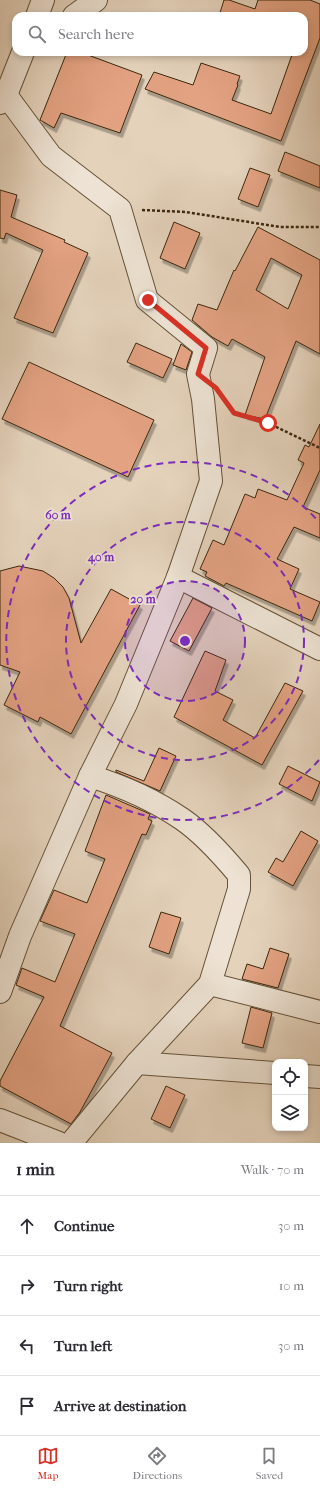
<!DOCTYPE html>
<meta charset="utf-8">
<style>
body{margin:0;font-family:"IM FELL French Canon",serif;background:#f2f2f3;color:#2b2b33}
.controls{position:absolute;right:12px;bottom:12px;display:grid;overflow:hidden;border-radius:8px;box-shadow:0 2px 6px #0003}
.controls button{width:36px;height:36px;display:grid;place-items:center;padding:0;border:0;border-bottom:1px solid #e1e1e2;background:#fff;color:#2b2b33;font:20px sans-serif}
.stop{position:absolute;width:12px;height:12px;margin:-9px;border:3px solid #d93025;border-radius:50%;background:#fff}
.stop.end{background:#d93025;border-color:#fff;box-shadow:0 1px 4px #0008}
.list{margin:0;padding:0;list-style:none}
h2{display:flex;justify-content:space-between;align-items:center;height:52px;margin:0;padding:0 16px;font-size:17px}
h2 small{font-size:13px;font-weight:400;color:#7c7c81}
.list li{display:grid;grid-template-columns:26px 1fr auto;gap:12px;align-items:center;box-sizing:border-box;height:60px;padding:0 16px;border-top:1px solid #e1e1e2}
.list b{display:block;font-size:15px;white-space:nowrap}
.list em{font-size:13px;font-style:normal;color:#7c7c81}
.icon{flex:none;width:22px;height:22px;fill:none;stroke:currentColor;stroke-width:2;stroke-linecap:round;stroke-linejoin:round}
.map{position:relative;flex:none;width:320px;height:1143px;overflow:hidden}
.search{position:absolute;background:#fff;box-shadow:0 2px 6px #0003;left:12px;right:12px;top:12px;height:44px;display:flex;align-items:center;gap:10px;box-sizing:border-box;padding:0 14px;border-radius:12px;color:#7c7c81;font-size:15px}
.sheet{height:292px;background:#fff}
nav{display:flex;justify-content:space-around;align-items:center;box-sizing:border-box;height:56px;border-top:1px solid #e1e1e2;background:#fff;font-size:11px;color:#7c7c81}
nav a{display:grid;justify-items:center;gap:2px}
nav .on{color:#d93025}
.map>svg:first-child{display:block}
.building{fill:#e3a282;stroke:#3b280d;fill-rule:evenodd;filter:url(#shadow)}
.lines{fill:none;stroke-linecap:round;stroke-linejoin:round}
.minor-casing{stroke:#655238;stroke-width:24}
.path{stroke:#3b280d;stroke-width:2.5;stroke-dasharray:3 2;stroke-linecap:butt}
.minor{stroke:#ede2d3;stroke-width:22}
.route{stroke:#d93025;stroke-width:5}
.ring{fill:none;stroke:#7b2cbf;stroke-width:2;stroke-dasharray:7 5}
.centre{fill:#7b2cbf;stroke:#ede2d3;stroke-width:2}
.ring-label{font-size:12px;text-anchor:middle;font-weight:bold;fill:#7b2cbf;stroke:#ede2d3;stroke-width:3.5;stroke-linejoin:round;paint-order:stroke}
</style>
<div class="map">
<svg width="320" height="1143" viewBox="0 0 320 1143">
<defs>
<filter id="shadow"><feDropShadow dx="2.5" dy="4.5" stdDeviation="0" flood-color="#0004"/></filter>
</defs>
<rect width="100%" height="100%" fill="#e4d2bb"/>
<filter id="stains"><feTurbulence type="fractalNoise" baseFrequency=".005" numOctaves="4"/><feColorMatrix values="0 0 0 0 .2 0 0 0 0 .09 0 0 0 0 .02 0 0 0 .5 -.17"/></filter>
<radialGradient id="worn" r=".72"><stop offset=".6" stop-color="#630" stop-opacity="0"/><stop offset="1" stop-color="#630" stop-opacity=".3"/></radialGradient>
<g class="building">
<path d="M 224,0 L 229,0 L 255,9 L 258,0 L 310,0 L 320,4 L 320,38 L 281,141 L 145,89 L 154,72 L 193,85 L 201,63 L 240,76 L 237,84 L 238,85 L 232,100 L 271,114 L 293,52 L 304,52 L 304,16 L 219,16 Z"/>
<path d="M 67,52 L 80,52 L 142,75 L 120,133 L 61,113 L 54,128 L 40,120 Z"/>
<path d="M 285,152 L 320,166 L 320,188 L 278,171 Z"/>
<path d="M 250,168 L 270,175 L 258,207 L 238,199 Z"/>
<path d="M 0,190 L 17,195 L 11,217 L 65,240 L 64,242 L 88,253 L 53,333 L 14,318 L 43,250 L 6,233 L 4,239 L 0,238 Z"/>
<path d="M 174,222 L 200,233 L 185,269 L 160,258 Z"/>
<path d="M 258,227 L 320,260 L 320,354 L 296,341 L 265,419 L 245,415 L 265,357 L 232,339 L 228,346 L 212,337 L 192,320 L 198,304 L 217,310 L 234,270 L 235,271 ZM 271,258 L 302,275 L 288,309 L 256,290 Z"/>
<path d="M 136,343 L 172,359 L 163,378 L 127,362 Z"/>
<path d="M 181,344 L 192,352 L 186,370 L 173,365 Z"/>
<path d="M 29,362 L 154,420 L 128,477 L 2,419 Z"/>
<path d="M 320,424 L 320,470 L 303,507 L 320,514 L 320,538 L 294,527 L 277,559 L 299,569 L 290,589 L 320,602 L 312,621 L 226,583 L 224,586 L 205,576 L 207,572 L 200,569 L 213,540 L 224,545 L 245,494 L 255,498 L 258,489 L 287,500 L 304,463 L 298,460 L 305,445 L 309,447 Z"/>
<path d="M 19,566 L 43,571 L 54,578 L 63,587 L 69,598 L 81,643 L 111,589 L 140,605 L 71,734 L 40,717 L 38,722 L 4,705 L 20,672 L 0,665 L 0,571 Z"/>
<path d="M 193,598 L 212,608 L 189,651 L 170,641 Z"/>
<path d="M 205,651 L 226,660 L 215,691 L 233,700 L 223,720 L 255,738 L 285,683 L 303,691 L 262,765 L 174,717 Z"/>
<path d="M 159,748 L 176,756 L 160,791 L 116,772 L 116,770 L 144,781 Z"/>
<path d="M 288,766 L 320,782 L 312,801 L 279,784 Z"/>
<path d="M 106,795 L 150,814 L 148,819 L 152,821 L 146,835 L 142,834 L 60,1026 L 112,1053 L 80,1112 L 71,1124 L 0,1086 L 0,1081 L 44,997 L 16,985 L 22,968 L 55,982 L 75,934 L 40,921 L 54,890 L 87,903 L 105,859 L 85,851 Z"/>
<path d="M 301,831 L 318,841 L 293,886 L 268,872 L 276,858 L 283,862 Z"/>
<path d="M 161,912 L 181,918 L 169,954 L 149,947 Z"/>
<path d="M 270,948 L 289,954 L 278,988 L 242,979 L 247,964 L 263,969 Z"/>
<path d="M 251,1007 L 272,1013 L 263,1048 L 242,1043 Z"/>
<path d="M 166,1086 L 185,1095 L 170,1128 L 151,1119 Z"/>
</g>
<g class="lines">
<defs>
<g id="minor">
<path d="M 37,16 L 43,0"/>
<path d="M 74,16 L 96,0"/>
<path d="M 0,103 L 6,95 L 23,52"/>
<path d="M 178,577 L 320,649"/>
<path d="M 210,984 L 320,1012"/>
<path d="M 0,992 L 20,936 L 90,776 L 126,704 L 178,577 L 211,481 L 203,399 L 198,374 L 206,348 L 147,300 L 120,209 L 51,156 L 6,95"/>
<path d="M 137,1063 L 275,1073"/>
<path d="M 305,1076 L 320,1077"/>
<path d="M 0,1120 L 59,1143"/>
<path d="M 71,1143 L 137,1063 L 210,984 L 239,889 L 239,875 C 224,857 201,832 182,819 C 154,800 122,786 90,776"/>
</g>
</defs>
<use href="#minor" class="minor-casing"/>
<g class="path">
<path d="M 142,210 L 186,212 L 280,227 L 320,227"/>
<path d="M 225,400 L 234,413 L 268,423 L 320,448"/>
</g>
<use href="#minor" class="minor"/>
</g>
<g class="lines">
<path class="route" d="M 148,300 L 206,348 L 198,374 L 216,388 L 234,413 L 268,423"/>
</g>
<circle cx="185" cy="641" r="60" fill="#7b2cbf" fill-opacity=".12"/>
<g class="ring">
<circle cx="185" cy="641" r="60"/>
<circle cx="185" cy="641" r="119"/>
<path d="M319 760A179 179 0 1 1 319 522"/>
</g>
<circle cx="185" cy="641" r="6" class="centre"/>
<g class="ring-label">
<text x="58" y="519">60 m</text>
<text x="101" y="561">40 m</text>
<text x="143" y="603">20 m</text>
</g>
<rect width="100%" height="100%" filter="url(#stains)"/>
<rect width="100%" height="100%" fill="url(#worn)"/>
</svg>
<div class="controls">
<button><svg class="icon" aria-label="locate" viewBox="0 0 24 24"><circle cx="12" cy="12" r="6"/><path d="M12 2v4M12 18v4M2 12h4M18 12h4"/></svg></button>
<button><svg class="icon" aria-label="layers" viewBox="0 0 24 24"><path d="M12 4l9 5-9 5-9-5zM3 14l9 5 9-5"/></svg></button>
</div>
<div class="stop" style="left:268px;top:423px"></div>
<div class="stop end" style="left:148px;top:300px"></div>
<div class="search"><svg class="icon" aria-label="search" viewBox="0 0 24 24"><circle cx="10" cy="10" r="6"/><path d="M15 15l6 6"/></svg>Search here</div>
</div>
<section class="sheet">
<h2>1 min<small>Walk · 70 m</small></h2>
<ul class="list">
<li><svg class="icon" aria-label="ahead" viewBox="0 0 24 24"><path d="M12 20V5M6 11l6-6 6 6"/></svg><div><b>Continue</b></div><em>30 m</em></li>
<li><svg class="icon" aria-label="right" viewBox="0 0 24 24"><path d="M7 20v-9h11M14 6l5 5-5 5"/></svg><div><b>Turn right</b></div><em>10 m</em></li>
<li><svg class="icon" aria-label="left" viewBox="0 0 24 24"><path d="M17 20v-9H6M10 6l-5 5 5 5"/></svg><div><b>Turn left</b></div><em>30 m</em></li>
<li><svg class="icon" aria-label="arrive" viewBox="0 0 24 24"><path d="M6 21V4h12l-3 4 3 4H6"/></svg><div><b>Arrive at destination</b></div></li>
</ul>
</section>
<nav>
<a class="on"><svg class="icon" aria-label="map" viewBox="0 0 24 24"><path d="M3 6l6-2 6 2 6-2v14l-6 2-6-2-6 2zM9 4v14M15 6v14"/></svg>Map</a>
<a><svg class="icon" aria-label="directions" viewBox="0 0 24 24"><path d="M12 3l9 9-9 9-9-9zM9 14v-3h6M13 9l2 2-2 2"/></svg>Directions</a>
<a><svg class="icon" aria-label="saved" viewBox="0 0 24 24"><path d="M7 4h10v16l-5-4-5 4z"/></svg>Saved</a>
</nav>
